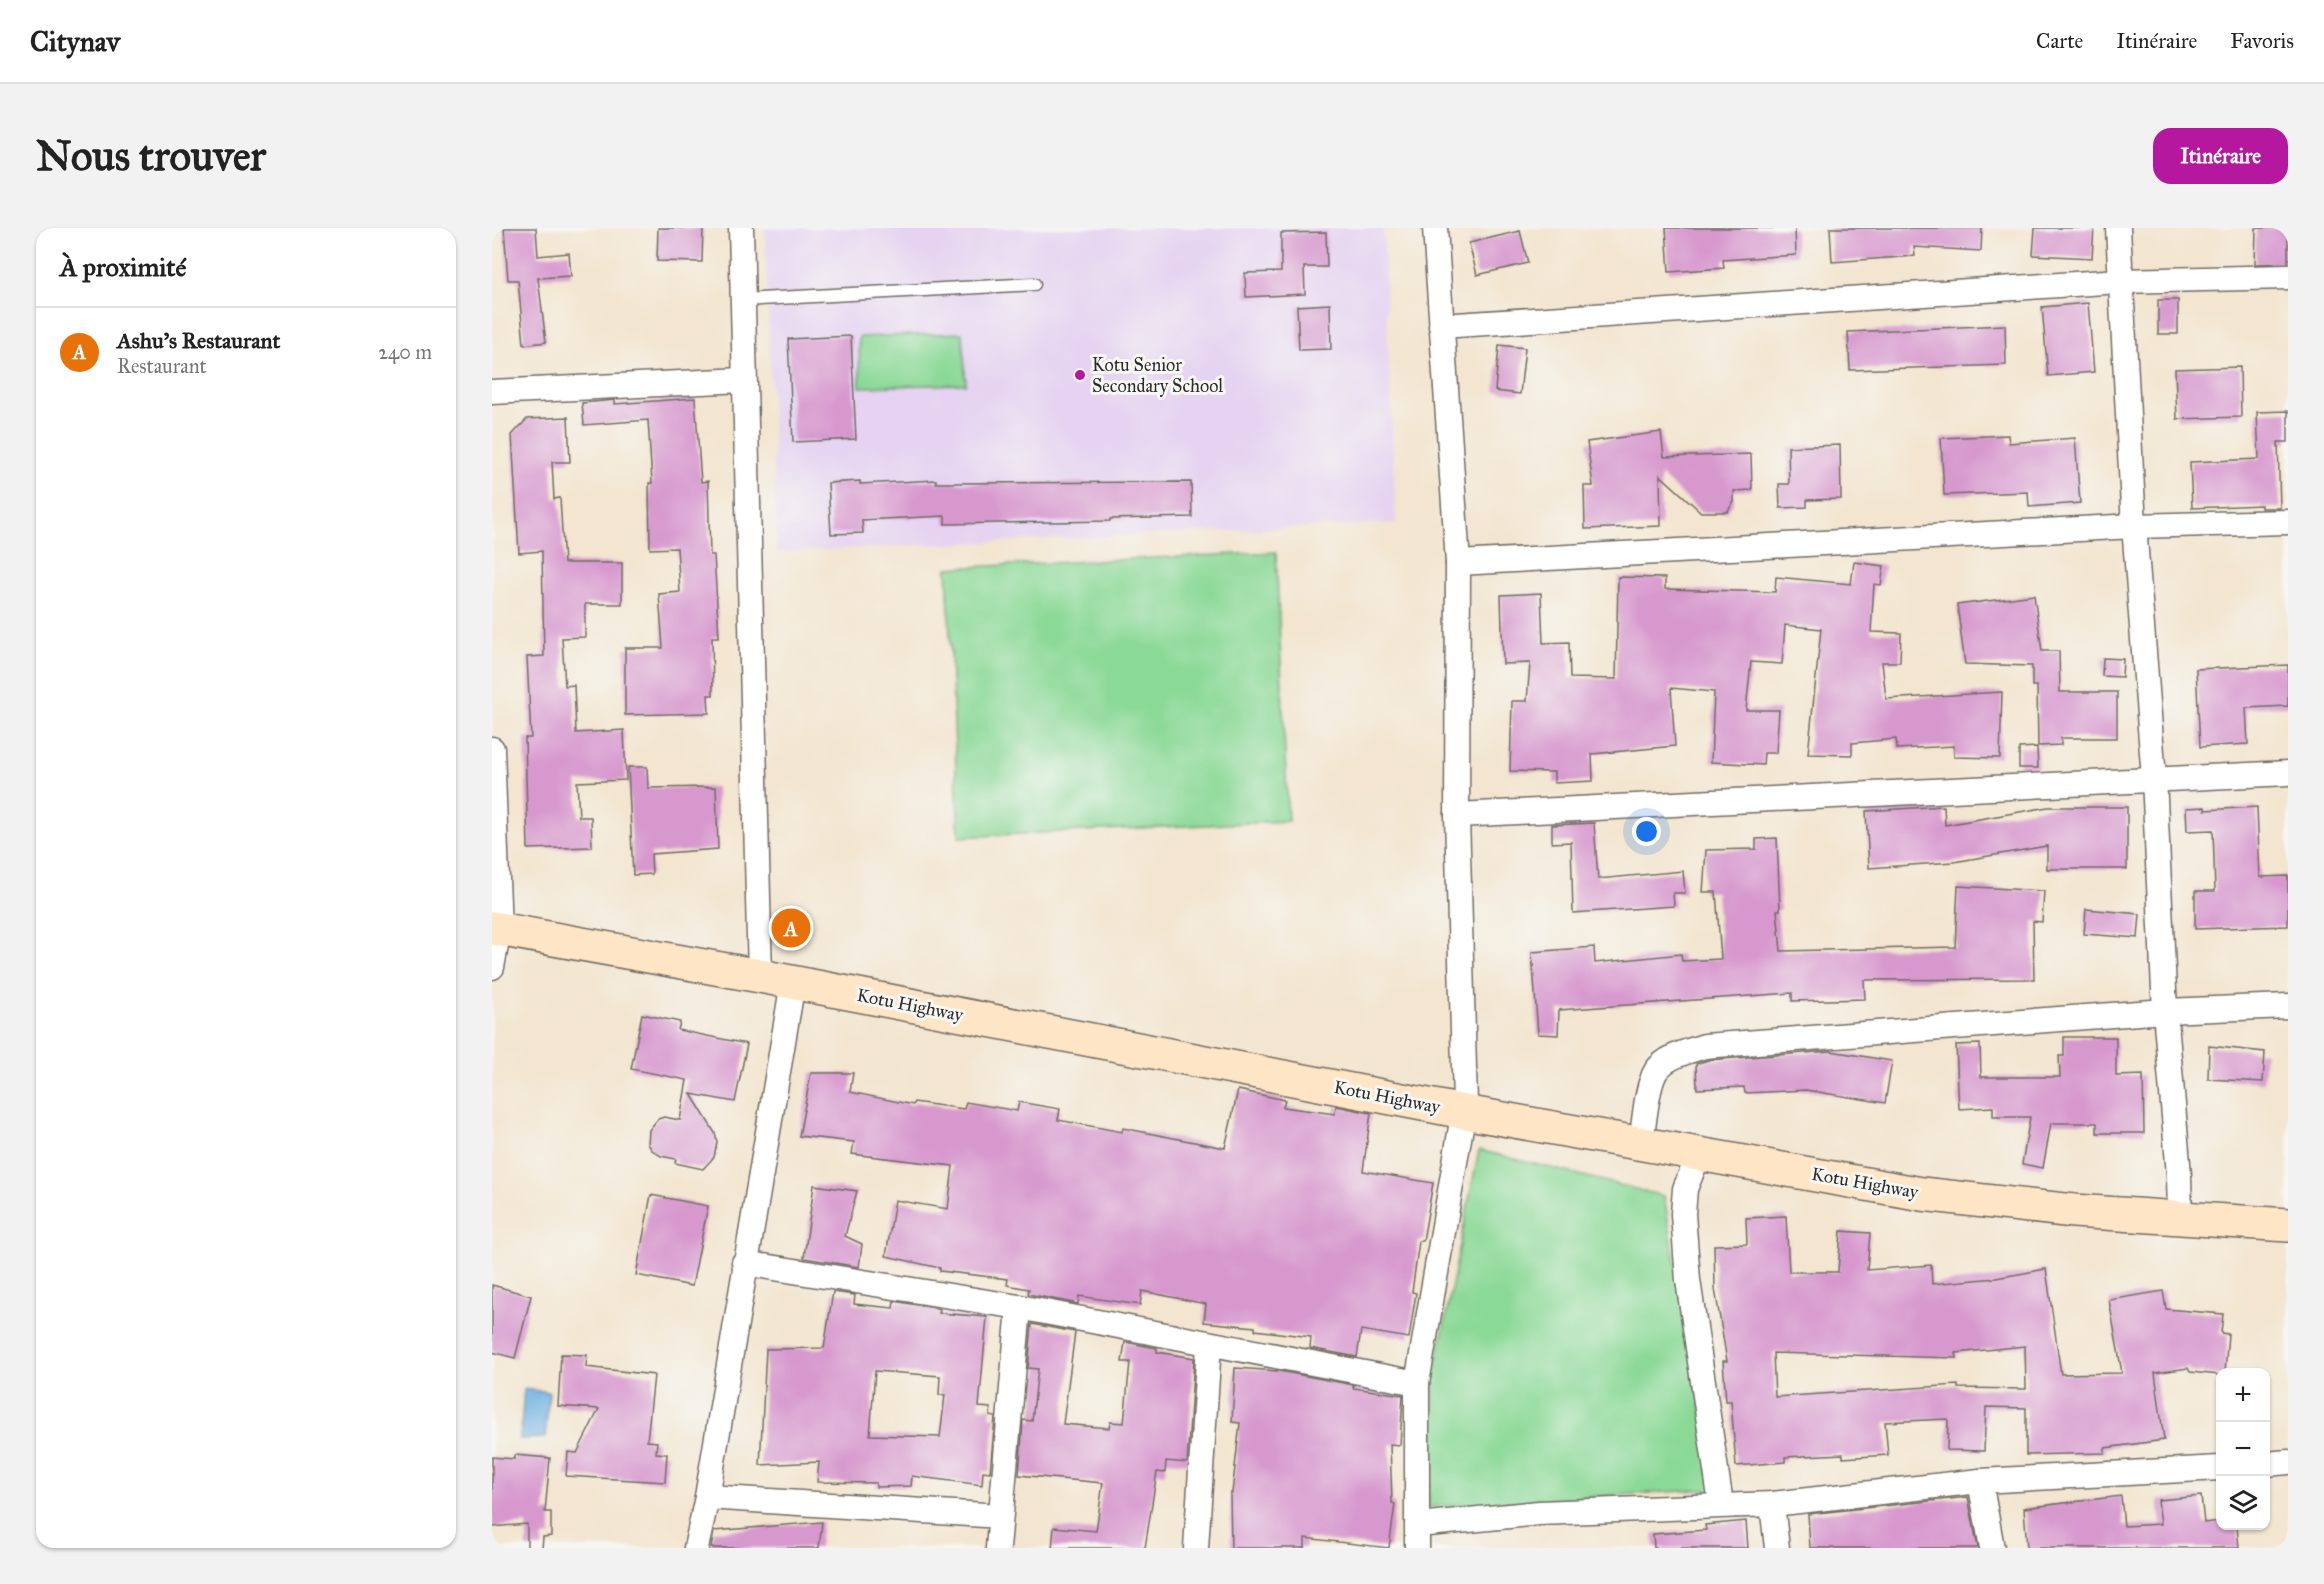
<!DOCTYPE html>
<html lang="fr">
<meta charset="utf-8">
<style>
body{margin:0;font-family:"IM FELL Great Primer",serif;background:#f2f2f2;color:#222}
.controls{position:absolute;right:18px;bottom:18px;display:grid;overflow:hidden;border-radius:12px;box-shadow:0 2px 4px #0004}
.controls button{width:54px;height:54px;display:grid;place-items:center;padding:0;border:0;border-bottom:2px solid #e0e0e0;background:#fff;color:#222;font:30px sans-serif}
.you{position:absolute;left:1155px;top:604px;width:21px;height:21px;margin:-15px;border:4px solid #fff;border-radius:50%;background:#1a73e8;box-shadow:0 0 0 9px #1a73e833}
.badge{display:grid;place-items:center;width:39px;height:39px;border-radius:50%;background:#b5179e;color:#fff;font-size:20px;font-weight:700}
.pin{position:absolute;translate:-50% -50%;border:3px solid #fff;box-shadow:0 2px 6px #0006}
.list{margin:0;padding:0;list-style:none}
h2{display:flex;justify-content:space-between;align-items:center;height:78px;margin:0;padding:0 24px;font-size:26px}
h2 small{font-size:20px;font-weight:400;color:#767676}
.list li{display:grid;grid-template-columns:39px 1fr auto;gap:18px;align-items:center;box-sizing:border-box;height:90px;padding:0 24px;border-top:2px solid #e0e0e0}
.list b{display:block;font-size:22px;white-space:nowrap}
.list p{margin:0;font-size:20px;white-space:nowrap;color:#767676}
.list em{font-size:20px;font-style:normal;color:#767676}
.icon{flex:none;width:33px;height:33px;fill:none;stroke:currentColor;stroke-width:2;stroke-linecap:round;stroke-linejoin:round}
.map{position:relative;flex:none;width:1796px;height:1320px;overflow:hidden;border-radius:18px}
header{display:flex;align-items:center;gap:36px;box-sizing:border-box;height:84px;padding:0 30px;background:#fff;border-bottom:2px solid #e0e0e0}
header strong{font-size:28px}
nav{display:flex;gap:33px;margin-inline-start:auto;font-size:21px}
.intro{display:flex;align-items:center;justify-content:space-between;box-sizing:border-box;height:144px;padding:0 36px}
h1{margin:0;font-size:42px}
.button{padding:15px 27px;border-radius:18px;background:#b5179e;color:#fff;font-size:21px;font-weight:700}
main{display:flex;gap:36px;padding:0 36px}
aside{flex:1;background:#fff;border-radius:18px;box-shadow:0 2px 4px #0004}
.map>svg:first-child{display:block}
.built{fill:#e5d3f1}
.green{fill:#8bd997;stroke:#5b8261;stroke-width:1.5}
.water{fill:#6db0e2;stroke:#4c6e86;stroke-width:1.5}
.building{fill:#d798ce;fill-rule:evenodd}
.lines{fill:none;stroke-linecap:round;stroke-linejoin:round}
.lane-casing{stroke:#716c64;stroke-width:15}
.street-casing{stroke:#716c64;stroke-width:27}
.secondary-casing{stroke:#716c64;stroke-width:36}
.lane{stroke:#fff;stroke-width:12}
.street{stroke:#fff;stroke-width:24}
.secondary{stroke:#fee5c5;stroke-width:33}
.poi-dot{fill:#b5179e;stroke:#f6f6f2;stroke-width:2}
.labels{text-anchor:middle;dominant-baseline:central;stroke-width:6;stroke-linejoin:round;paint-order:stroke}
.poi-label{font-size:18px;fill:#2b2b2b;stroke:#f6f6f2;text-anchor:start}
.street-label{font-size:18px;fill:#2b2b2b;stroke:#f6f6f2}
</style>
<header>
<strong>Citynav</strong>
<nav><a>Carte</a><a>Itinéraire</a><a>Favoris</a></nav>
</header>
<div class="intro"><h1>Nous trouver</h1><a class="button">Itinéraire</a></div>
<main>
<aside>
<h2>À proximité<small></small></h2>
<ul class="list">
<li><span class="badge" style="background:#e8710a">A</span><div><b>Ashu's Restaurant</b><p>Restaurant</p></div><em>240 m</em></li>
</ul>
</aside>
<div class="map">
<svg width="1796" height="1320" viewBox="0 0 1796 1320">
<rect width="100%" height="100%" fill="#f6f6f2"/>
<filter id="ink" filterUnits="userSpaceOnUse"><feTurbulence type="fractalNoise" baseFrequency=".0167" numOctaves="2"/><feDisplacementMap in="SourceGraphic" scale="12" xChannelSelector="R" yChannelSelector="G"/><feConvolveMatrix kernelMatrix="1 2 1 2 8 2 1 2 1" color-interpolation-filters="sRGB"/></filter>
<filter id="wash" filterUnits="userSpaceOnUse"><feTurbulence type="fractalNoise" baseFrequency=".008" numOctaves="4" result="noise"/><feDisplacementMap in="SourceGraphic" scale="24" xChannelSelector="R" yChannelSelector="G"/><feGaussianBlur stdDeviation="1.35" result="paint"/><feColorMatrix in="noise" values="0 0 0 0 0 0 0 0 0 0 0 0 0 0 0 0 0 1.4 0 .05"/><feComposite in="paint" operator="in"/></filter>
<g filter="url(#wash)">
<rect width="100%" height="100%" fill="#f3e5cf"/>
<path class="built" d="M 273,0 L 891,0 L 904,295 L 285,324 Z"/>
<g class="green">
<path d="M 470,105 L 474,156 L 368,159 L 367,109 Z"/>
<path d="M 784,324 L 796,593 L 467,609 L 455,340 Z"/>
<path d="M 987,922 L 1172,968 L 1223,1261 L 936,1279 L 943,1142 Z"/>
</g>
<path class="water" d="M 32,1161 L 57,1164 L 53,1210 L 28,1211 Z"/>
<g id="blocks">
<g class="building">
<path d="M 12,0 L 44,0 L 46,28 L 77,25 L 79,48 L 46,50 L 54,114 L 32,117 L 26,52 L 16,52 Z"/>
<path d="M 166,0 L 211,0 L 210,34 L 165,33 Z"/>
<path d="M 1174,0 L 1303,0 L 1304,27 L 1231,32 L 1232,40 L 1177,44 Z"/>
<path d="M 1338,0 L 1490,0 L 1489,23 L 1422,19 L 1423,28 L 1340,34 Z"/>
<path d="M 1543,0 L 1602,0 L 1600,30 L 1541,27 Z"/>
<path d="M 1764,0 L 1796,0 L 1796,35 L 1763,36 Z"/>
<path d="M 1028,3 L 1036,35 L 985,47 L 977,15 Z"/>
<path d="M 834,4 L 835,39 L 812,39 L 813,66 L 754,69 L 753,45 L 789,44 L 789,5 Z"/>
<rect x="1666" y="72" width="20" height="34"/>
<path d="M 1596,75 L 1602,144 L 1556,148 L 1550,79 Z"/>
<path d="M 838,76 L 839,121 L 807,122 L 805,78 Z"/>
<path d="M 1513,97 L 1514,137 L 1358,142 L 1356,104 Z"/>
<path d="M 359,108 L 364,211 L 301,214 L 296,111 Z"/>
<path d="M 1007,117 L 1033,120 L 1028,166 L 1003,163 Z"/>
<path d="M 1748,139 L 1749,189 L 1685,191 L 1683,141 Z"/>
<path d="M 203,170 L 209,254 L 216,253 L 218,327 L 222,327 L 227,409 L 220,409 L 221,467 L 216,467 L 217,485 L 133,487 L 133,420 L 171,420 L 167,366 L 188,364 L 185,320 L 158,321 L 157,255 L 160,255 L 156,192 L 92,197 L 90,175 L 123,172 L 123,176 Z"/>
<path d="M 1796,183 L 1796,214 L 1786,214 L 1788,280 L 1769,280 L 1769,277 L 1700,280 L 1698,234 L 1767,231 L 1765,184 Z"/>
<path d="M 76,189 L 78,234 L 60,234 L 62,271 L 68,270 L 72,335 L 130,335 L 130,376 L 93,376 L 93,409 L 70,410 L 73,458 L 82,457 L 84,505 L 132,502 L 134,552 L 85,554 L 87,589 L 99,589 L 100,619 L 36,621 L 33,510 L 39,510 L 35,429 L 52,428 L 50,323 L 27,325 L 20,207 L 35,191 Z"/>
<path d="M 1169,204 L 1172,229 L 1259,226 L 1260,262 L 1242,263 L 1242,274 L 1235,284 L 1209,284 L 1168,247 L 1169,298 L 1093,301 L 1092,258 L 1101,258 L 1095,214 Z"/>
<path d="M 1516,207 L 1517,215 L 1583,210 L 1588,275 L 1537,279 L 1536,264 L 1452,267 L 1449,210 Z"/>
<path d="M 1348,217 L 1349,271 L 1315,272 L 1315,279 L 1288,280 L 1287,256 L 1297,256 L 1296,219 Z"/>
<path d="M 444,252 L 444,255 L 699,254 L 700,289 L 618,291 L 618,293 L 453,296 L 453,288 L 370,292 L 371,305 L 339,306 L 336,255 L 368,253 L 368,256 Z"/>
<path d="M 1362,334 L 1392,338 L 1389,357 L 1382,356 L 1379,404 L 1409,405 L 1408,434 L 1390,434 L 1394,471 L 1510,464 L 1508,530 L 1462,529 L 1462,518 L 1405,521 L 1404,511 L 1360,515 L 1360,527 L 1316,526 L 1329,401 L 1293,397 L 1290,436 L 1259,434 L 1254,482 L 1287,482 L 1284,525 L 1272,525 L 1271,537 L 1219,534 L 1222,464 L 1179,460 L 1183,518 L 1100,526 L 1101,553 L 1062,555 L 1062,544 L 1018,543 L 1020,473 L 1035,473 L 1038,435 L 1011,436 L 1009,367 L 1049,365 L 1051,415 L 1077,414 L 1078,450 L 1124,451 L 1126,349 L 1173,350 L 1173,361 L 1283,364 L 1284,349 L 1359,356 Z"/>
<path d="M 1542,367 L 1550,423 L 1567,423 L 1568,464 L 1625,464 L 1625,510 L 1569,510 L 1569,517 L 1546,518 L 1545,458 L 1540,458 L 1540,438 L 1473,436 L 1465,377 Z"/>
<path d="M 1611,430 L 1631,431 L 1630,449 L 1610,448 Z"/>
<path d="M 1796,437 L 1796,478 L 1754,480 L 1756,516 L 1708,519 L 1704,441 Z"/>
<path d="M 1545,519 L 1546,540 L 1527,540 L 1527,520 Z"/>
<path d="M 136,539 L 155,539 L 156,560 L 224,559 L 226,621 L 159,626 L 160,646 L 141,647 Z"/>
<path d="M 1452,578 L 1453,597 L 1556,579 L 1635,579 L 1635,641 L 1555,641 L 1555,618 L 1462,634 L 1377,640 L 1374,583 Z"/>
<path d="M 1713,579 L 1713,582 L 1765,579 L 1768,649 L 1796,648 L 1796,698 L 1703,701 L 1703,663 L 1723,663 L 1721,602 L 1695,603 L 1694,580 Z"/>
<path d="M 1102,595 L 1106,651 L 1191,643 L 1193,665 L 1181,665 L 1182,678 L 1081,685 L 1079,614 L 1060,615 L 1060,597 Z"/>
<path d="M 1285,610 L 1288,682 L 1285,682 L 1289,723 L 1463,719 L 1466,658 L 1552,663 L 1550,694 L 1541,693 L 1542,751 L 1372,752 L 1373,771 L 1300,773 L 1300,765 L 1067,782 L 1066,807 L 1046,806 L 1040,724 L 1102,719 L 1103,735 L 1189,726 L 1190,733 L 1229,731 L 1224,664 L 1211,664 L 1214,622 L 1264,621 L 1264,611 Z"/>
<path d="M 1594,681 L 1648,686 L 1646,710 L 1592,706 Z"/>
<path d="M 150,786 L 188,794 L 186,802 L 255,816 L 243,874 L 199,866 L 223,905 L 225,914 L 222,929 L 211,941 L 183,935 L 184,931 L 169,928 L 160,922 L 156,916 L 157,902 L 166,891 L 172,889 L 188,892 L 195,852 L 139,841 Z"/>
<path d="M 1572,809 L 1624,809 L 1624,848 L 1651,847 L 1652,905 L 1605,905 L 1605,895 L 1559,895 L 1551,940 L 1530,936 L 1538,889 L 1501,889 L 1501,879 L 1467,881 L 1464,817 L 1488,816 L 1489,849 L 1568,849 L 1567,828 L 1572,828 Z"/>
<path d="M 1717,818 L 1773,824 L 1771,854 L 1716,851 Z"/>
<path d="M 1339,823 L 1400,833 L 1393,875 L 1314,862 L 1253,865 L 1252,859 L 1205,861 L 1204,836 L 1216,832 Z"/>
<path d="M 319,845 L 361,845 L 358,864 L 421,877 L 422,874 L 472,881 L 474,874 L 525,883 L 527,874 L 568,881 L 566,892 L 630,904 L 631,900 L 733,920 L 746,862 L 793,872 L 791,879 L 843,886 L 844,878 L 879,885 L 871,943 L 941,955 L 931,1013 L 927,1013 L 920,1064 L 924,1065 L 917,1110 L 869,1102 L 865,1129 L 818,1120 L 819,1109 L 763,1102 L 763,1099 L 712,1094 L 714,1076 L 650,1063 L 648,1077 L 587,1068 L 586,1076 L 536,1066 L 537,1061 L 515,1057 L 516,1051 L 448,1043 L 448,1040 L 394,1028 L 403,972 L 456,981 L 461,938 L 360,926 L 362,914 L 307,908 Z"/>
<path d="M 322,957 L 365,963 L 353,1008 L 370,1016 L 367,1039 L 312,1030 Z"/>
<path d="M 159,967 L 216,978 L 200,1058 L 144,1047 Z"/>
<path d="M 1294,988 L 1297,1044 L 1346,1044 L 1349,1003 L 1378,1005 L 1375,1042 L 1439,1037 L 1440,1056 L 1504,1050 L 1554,1041 L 1569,1146 L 1630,1145 L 1617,1072 L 1671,1063 L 1674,1081 L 1731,1086 L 1729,1105 L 1736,1106 L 1733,1144 L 1728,1147 L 1698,1144 L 1696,1140 L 1663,1145 L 1672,1212 L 1613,1220 L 1613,1225 L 1534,1227 L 1534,1180 L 1494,1179 L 1492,1223 L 1455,1222 L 1456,1191 L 1393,1194 L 1396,1227 L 1351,1230 L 1351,1226 L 1293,1229 L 1293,1234 L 1244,1238 L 1239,1173 L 1234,1173 L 1231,1133 L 1235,1133 L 1223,1061 L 1222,1017 L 1255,1016 L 1254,990 ZM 1533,1118 L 1534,1161 L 1466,1160 L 1466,1157 L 1283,1169 L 1281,1125 L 1465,1130 L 1464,1125 Z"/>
<path d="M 0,1057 L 39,1068 L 23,1130 L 0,1124 Z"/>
<path d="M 341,1064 L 363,1067 L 362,1076 L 401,1080 L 402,1073 L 448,1081 L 447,1085 L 495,1089 L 487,1179 L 499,1180 L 498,1188 L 503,1189 L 498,1244 L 491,1243 L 490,1257 L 420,1248 L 419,1258 L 384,1259 L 384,1255 L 325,1254 L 327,1234 L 268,1237 L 274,1121 L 332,1120 ZM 383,1143 L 448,1148 L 447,1167 L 453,1167 L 448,1209 L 378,1207 Z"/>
<path d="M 540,1096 L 583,1104 L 571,1196 L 617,1200 L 618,1194 L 632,1195 L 638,1134 L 630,1134 L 633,1114 L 665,1120 L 665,1124 L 702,1130 L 695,1235 L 674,1233 L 673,1245 L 665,1244 L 653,1320 L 560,1320 L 562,1299 L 604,1303 L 611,1255 L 527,1247 L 531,1192 L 540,1193 L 546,1141 L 536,1140 Z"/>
<path d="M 69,1126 L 95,1127 L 94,1139 L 162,1147 L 155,1213 L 165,1214 L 164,1225 L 175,1226 L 173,1254 L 74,1248 L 76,1224 L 85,1225 L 107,1181 L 66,1178 Z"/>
<path d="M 743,1140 L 787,1143 L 862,1157 L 861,1160 L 911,1167 L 908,1217 L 898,1216 L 900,1275 L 903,1276 L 897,1320 L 813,1310 L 813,1320 L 739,1320 L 738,1265 L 740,1265 L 748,1195 L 740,1194 Z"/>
<path d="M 22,1227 L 58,1230 L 53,1284 L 59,1284 L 59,1308 L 51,1309 L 50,1320 L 35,1320 L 35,1296 L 0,1299 L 0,1229 L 22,1231 Z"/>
<path d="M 1629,1268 L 1632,1298 L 1669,1296 L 1666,1272 L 1709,1268 L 1712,1295 L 1728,1293 L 1728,1298 L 1745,1298 L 1747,1320 L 1535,1320 L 1532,1280 Z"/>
<path d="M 1476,1269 L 1486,1320 L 1318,1320 L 1316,1286 Z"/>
<path d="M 1254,1293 L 1256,1320 L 1162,1320 L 1161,1306 L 1214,1302 L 1213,1297 Z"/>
<path d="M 330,1294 L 327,1320 L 219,1320 L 222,1303 Z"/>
</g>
</g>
</g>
<g filter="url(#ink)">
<use href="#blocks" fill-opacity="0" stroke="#716c64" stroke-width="1.5"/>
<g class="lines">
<defs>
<path id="lane" d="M 251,72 L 542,56"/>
<g id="street">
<path d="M 249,0 L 268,748"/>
<path d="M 1626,0 L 1642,298 L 1662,550 L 1673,783 L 1687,947 L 1688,992"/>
<path d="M 949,98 L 1628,53 L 1796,49"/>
<path d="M 0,164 L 252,152"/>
<path d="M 966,335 L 1642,298 L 1796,294"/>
<path d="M 0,521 L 7,702 L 0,739"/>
<path d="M 965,587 L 1796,545"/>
<path d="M 1149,916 C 1152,898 1154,859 1164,843 C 1174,828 1197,823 1213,818 L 1673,783 L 1796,778"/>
<path d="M 1207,926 L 1193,961 L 1191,986 L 1196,1052 L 1229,1276"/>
<path d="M 252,1035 L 527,1079 L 925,1155"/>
<path d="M 1774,1236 L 1796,1234"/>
<path d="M 1488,1253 L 1500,1320"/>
<path d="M 215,1269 L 508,1288"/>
<path d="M 1280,1276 L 1285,1320"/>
<path d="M 926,1297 L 1047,1285 L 1280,1276 L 1488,1253 L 1728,1240"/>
<path d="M 204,1320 L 215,1269 L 301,754"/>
<path d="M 506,1320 L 527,1079"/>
<path d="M 704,1320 L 717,1117"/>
<path d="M 925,1320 L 925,1155 L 973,876 L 965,587 L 966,335 L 943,0"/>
</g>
<path id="secondary" d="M 0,700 L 268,748 L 972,884 L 1430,966 L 1582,983 L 1796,997"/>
</defs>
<use href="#lane" class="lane-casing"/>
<use href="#street" class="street-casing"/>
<use href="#secondary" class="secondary-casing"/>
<use href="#lane" class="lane"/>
<use href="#street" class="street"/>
<use href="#secondary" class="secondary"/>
</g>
</g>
<circle class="poi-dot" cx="588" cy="147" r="6"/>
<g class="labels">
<g class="poi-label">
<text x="600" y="137">Kotu Senior<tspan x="600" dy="21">Secondary School</tspan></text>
</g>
<g class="street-label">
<text transform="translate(418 777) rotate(11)">Kotu Highway</text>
<text transform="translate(895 869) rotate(11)">Kotu Highway</text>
<text transform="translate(1373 955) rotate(10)">Kotu Highway</text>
</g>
</g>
</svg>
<div class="controls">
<button>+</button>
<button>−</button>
<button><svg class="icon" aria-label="layers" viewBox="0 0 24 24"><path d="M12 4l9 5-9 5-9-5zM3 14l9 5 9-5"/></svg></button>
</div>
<div class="you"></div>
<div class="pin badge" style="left:299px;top:700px;background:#e8710a">A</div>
</div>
</main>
